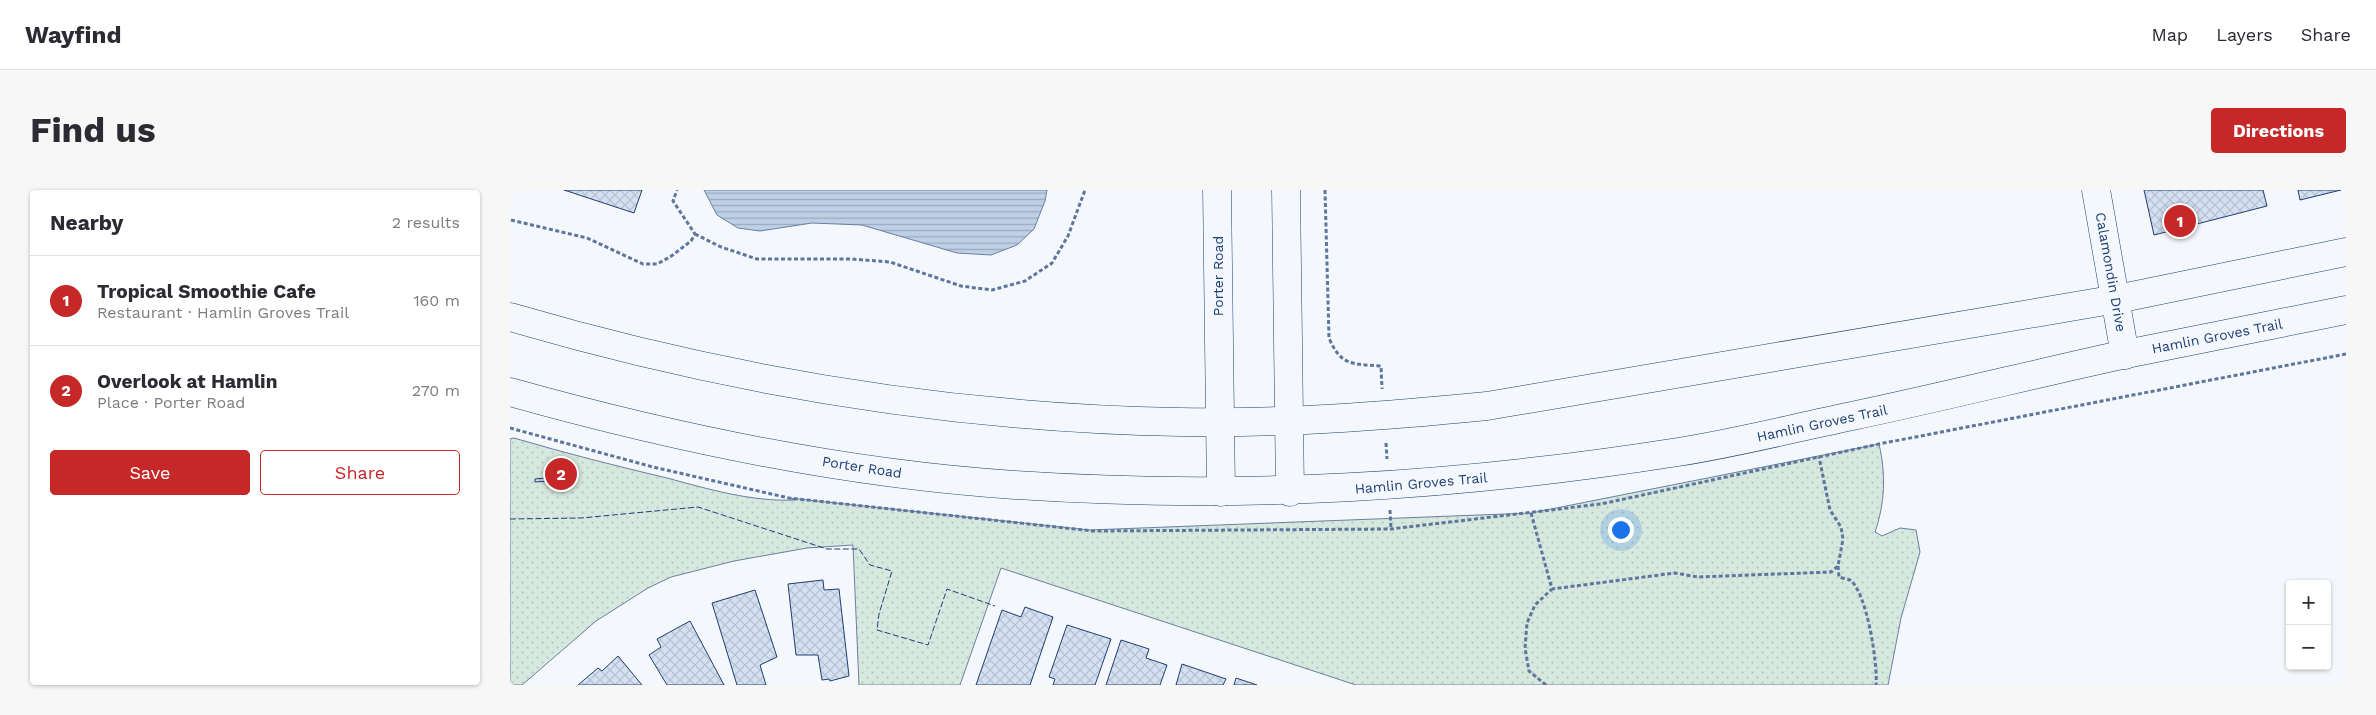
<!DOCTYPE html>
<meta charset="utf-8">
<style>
body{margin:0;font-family:"Work Sans",sans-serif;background:#f7f7f7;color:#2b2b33}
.controls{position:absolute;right:15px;bottom:15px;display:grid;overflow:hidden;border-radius:5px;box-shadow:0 1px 4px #0004}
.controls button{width:45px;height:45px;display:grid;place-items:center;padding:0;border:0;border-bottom:1px solid #e1e1e2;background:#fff;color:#2b2b33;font:25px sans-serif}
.you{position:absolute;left:1110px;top:339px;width:18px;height:18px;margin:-12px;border:4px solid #fff;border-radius:50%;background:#1a73e8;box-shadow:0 0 0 8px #1a73e833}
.badge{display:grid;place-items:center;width:32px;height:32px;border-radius:50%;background:#c62828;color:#fff;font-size:16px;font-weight:700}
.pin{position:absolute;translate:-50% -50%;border:2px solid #fff;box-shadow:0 1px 5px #0006}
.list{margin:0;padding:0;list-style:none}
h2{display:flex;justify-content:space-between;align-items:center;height:65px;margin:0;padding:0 20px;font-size:21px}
h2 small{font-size:16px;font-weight:400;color:#7c7c81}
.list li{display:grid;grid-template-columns:32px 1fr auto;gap:15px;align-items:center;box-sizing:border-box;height:90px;padding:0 20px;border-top:1px solid #e1e1e2}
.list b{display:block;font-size:19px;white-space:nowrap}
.list p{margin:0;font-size:16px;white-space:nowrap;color:#7c7c81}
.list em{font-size:16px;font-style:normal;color:#7c7c81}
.actions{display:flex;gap:10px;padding:15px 20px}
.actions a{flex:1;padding:11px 0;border:1px solid #c62828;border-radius:5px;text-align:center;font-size:18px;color:#c62828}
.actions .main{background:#c62828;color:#fff}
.map{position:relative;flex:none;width:1836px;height:495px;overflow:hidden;border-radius:5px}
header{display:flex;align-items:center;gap:30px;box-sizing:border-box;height:70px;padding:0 25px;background:#fff;border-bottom:1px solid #e1e1e2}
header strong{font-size:24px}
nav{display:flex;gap:28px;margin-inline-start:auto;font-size:18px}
.intro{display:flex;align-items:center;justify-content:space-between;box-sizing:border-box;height:120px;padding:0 30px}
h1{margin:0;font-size:35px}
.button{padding:12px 22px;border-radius:5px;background:#c62828;color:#fff;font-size:18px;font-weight:700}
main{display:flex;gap:30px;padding:0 30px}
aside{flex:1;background:#fff;border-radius:5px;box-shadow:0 1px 4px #0004}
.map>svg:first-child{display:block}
.grass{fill:url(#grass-dots);stroke:#687fa3}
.water{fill:url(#water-rules);stroke:#687fa3}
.building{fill:url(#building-cross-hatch);stroke:#1d3f73}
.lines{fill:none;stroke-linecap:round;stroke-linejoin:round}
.minor-casing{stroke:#1d3f73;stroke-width:29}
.major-casing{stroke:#1d3f73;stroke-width:29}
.path{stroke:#5e769c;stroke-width:3;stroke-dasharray:4 2.5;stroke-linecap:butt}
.minor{stroke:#f4f7fb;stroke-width:28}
.major{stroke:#f4f7fb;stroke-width:28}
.fence{stroke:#1d3f73;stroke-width:1;stroke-dasharray:6 2.5;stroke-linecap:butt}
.labels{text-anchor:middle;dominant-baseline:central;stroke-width:4;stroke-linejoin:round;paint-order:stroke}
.street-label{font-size:14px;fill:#1d3f73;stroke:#f4f7fb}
</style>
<header>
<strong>Wayfind</strong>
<nav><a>Map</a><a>Layers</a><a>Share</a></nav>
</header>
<div class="intro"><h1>Find us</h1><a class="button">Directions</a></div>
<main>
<aside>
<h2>Nearby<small>2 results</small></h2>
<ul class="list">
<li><span class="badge">1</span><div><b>Tropical Smoothie Cafe</b><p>Restaurant · Hamlin Groves Trail</p></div><em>160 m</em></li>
<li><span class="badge">2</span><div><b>Overlook at Hamlin</b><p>Place · Porter Road</p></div><em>270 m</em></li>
</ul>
<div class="actions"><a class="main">Save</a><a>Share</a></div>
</aside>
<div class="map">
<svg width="1836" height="495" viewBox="0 0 1836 495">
<defs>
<pattern id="grass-dots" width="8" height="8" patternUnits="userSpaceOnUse" patternTransform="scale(1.25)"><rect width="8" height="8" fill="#d7e8df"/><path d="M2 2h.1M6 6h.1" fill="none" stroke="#b8c8c3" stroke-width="1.8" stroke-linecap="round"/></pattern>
<pattern id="water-rules" width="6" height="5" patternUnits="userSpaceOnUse" patternTransform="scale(1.25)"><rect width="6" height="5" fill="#bed0e5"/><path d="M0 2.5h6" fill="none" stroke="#9aaabe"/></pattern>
<pattern id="building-cross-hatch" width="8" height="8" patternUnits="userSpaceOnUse" patternTransform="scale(1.25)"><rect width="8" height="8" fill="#d5e0f0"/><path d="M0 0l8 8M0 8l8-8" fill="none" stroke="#b6c1d1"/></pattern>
</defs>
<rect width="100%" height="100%" fill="#f4f7fb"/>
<path class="grass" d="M 4,248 C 55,263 106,276 157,288 C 198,299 242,312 285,310 L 279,308 L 579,340 L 1021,323 L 1369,254 C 1376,284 1375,313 1365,342 L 1372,346 L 1390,338 L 1406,340 L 1410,362 L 1391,428 L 1378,495 L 846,495 L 491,378 L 450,495 L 349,495 L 343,355 L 297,358 L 224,371 L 161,387 L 138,398 L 86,431 L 12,495 L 0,495 L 0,249 Z"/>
<path class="water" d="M 194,0 L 537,0 L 535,11 L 524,39 L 507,55 L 481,65 L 447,63 L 352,35 L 302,33 L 250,41 L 228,38 L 207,25 Z"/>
<g class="building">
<path d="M 54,0 L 132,0 L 124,23 Z"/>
<path d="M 1634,0 L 1753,0 L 1757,16 L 1644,45 Z"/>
<path d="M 1788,0 L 1831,0 L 1790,10 Z"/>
<path d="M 66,277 L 67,280 L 64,282 L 63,280 L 38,291 L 25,292 L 25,289 L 36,288 Z"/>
<path d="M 313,390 L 314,400 L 329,399 L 339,486 L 320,491 L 319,489 L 312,490 L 308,465 L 286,465 L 278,394 Z"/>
<path d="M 245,400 L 267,467 L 250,475 L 256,495 L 227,495 L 202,413 Z"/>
<path d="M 515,417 L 543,427 L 520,495 L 466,495 L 492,420 L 511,427 Z"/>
<path d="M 180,431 L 214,495 L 157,495 L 139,465 L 151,457 L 147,449 Z"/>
<path d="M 557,435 L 601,449 L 585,495 L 543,495 L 545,489 L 539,487 Z"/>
<path d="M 611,450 L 639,459 L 636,468 L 657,475 L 650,495 L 596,495 Z"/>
<path d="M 108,466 L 132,495 L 68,495 L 88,478 L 92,481 Z"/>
<path d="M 672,474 L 716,489 L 713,495 L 666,495 Z"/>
<path d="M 726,488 L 747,495 L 724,495 Z"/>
</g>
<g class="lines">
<defs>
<g id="minor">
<path d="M 707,0 L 711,302"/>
<path d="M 776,0 L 780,302"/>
<path d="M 1586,0 L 1615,165"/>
</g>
<g id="major">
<path d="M 0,127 C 218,191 443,228 670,232 C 773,234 875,226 977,216 L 1607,109 L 1836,62"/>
<path d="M 0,202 C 164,248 335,284 505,295 C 731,310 945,297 1168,262 C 1226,253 1284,238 1342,226 C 1433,207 1524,184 1616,164 C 1689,149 1763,135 1836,120"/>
</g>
</defs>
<use href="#minor" class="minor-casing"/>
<use href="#major" class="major-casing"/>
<g class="path">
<path d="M 815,0 L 819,148 C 831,176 842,174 871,176 L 872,199"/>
<path d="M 1,30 L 77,48 L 133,74 L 147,74 L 160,67 L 181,51 L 185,44 L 163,11 L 167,0"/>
<path d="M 185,44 L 211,57 L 247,69 L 341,69 L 380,72 L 451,96 L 482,100 L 515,91 L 542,73 L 558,46 L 575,0"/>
<path d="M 0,238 L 143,277 L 279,308 L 583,341 L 881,339 L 1091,314 L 1369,254 L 1836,164"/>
<path d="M 876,253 L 877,269"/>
<path d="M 880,320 L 881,339"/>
<path d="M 1021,323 L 1042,399 L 1165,383 L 1188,387 L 1321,382 L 1328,376 L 1333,349 L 1331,337 L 1320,320 L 1309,267"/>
<path d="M 1328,376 L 1329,387 C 1332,388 1337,389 1340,390 C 1357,402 1368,475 1366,495"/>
<path d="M 1036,495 L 1019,481 L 1015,458 L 1017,433 L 1025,415 L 1042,399"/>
</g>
<use href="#minor" class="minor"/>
<use href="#major" class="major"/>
<path class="fence" d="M 0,329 L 71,328 L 188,317 L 317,359 L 349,359 L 360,375 L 382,381 L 369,424 L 367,440 L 418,455 L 437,399 L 485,416"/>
</g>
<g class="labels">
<g class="street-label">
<text transform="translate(1601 82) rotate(80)">Calamondin Drive</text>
<text transform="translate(708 86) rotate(-90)">Porter Road</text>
<text transform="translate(1707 146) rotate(-11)">Hamlin Groves Trail</text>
<text transform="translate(1312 233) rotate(-12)">Hamlin Groves Trail</text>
<text transform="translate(352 277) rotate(9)">Porter Road</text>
<text transform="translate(911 293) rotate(-5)">Hamlin Groves Trail</text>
</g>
</g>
</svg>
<div class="controls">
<button>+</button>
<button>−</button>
</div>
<div class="you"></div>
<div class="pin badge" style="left:1670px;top:31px">1</div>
<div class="pin badge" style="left:51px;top:284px">2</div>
</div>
</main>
